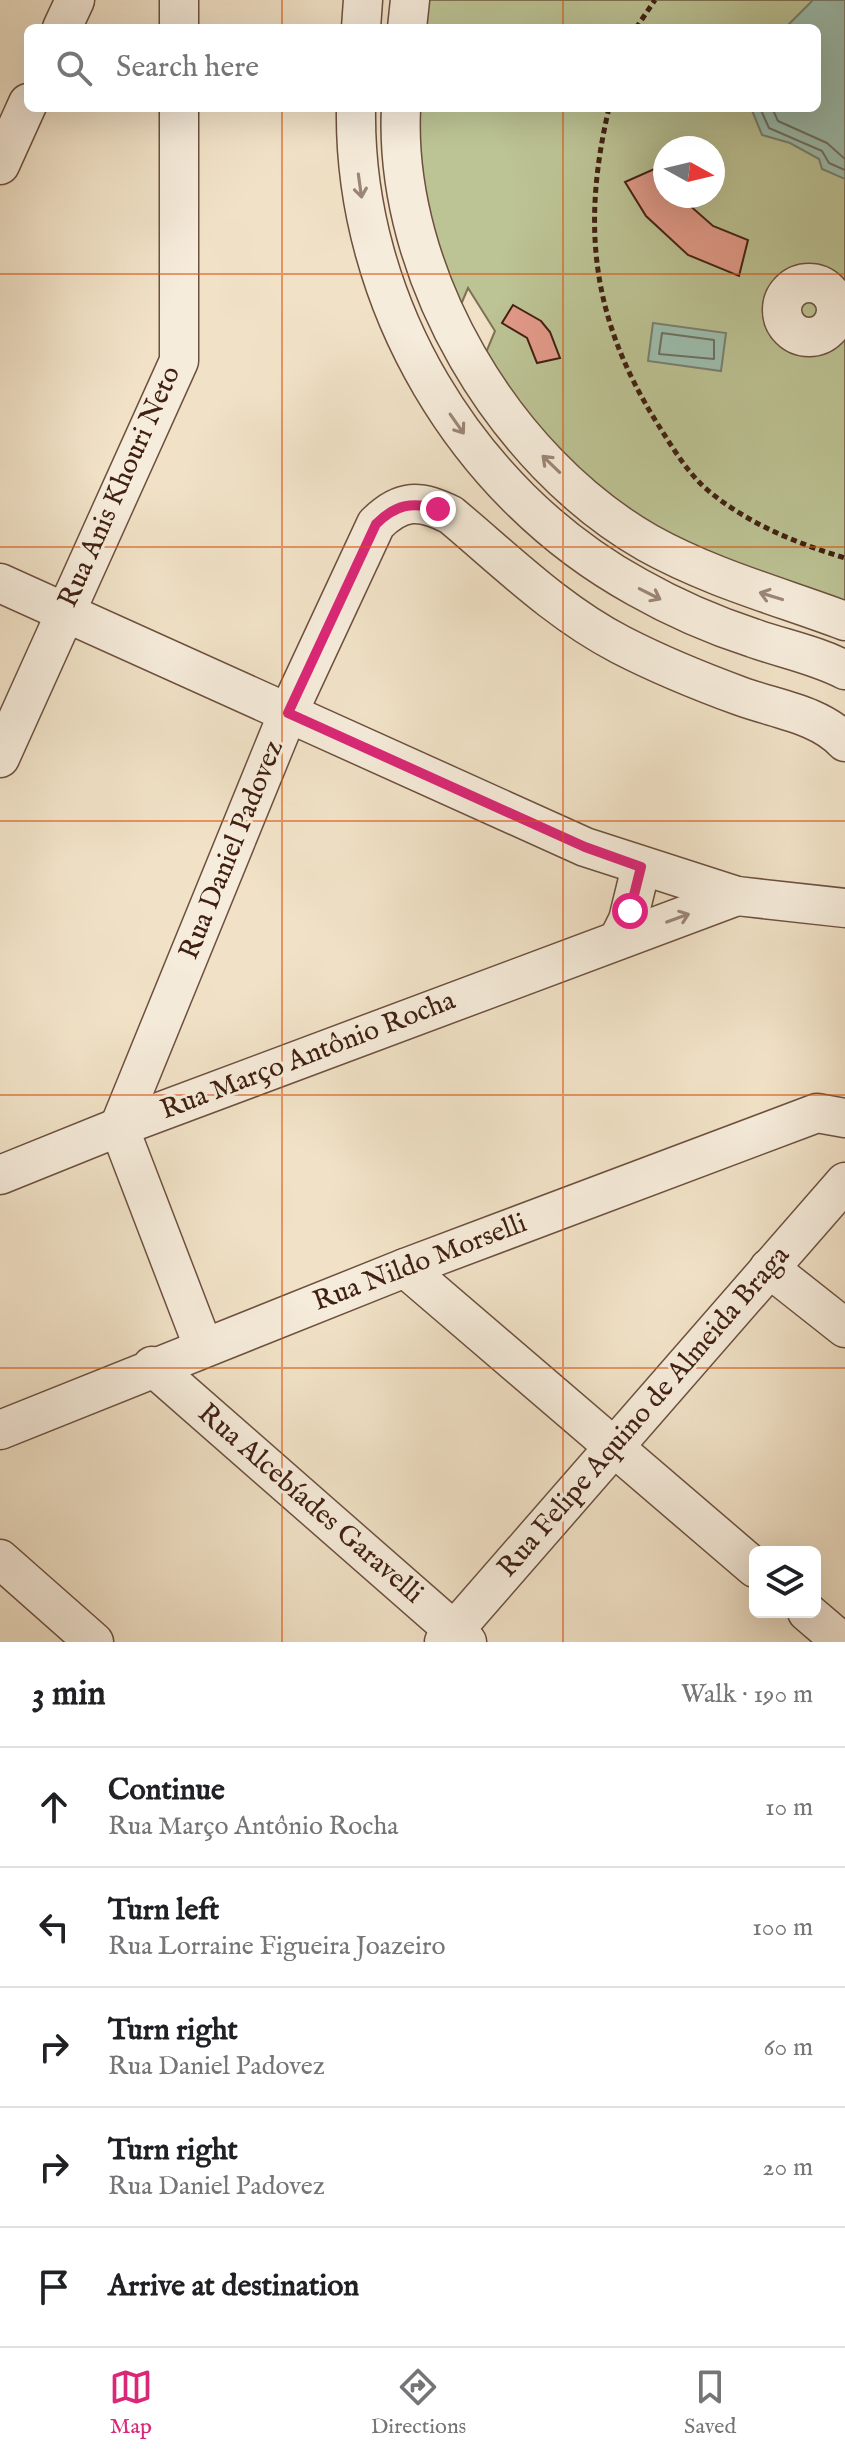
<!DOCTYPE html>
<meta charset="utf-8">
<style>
body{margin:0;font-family:"IM FELL English",serif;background:#f2f2f2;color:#202124}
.controls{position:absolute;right:24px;bottom:24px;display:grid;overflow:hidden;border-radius:12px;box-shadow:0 8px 32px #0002}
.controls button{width:72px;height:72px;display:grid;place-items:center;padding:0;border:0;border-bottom:2px solid #e0e0e0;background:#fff;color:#202124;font:40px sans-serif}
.compass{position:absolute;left:653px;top:136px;width:72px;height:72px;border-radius:50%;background:#fff;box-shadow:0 8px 32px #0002;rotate:98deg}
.stop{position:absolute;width:24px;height:24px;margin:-18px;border:6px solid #db2777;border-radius:50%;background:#fff}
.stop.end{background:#db2777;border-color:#fff;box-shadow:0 2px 8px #0008}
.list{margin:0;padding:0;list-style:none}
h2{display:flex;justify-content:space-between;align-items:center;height:104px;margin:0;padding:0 32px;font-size:34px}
h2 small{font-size:26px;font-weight:400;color:#757577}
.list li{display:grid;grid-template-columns:52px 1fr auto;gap:24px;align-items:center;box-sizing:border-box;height:120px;padding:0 32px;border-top:2px solid #e0e0e0}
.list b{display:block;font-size:30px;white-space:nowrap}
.list p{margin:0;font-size:26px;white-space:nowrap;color:#757577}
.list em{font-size:26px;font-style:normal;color:#757577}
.icon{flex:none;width:44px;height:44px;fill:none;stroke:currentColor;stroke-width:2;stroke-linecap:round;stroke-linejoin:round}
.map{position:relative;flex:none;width:845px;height:1642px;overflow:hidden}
.search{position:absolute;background:#fff;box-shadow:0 8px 32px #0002;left:24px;right:24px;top:24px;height:88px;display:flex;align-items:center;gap:20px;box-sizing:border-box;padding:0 28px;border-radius:12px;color:#757577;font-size:30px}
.sheet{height:704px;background:#fff}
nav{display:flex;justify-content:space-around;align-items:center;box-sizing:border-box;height:112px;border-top:2px solid #e0e0e0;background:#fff;font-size:22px;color:#757577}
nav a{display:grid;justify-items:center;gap:4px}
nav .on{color:#db2777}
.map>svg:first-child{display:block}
.green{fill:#bcc394;stroke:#7e7253;stroke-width:2;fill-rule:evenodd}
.water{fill:#9cbfaf;stroke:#787f70;stroke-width:2}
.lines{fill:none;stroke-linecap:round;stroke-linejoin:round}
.shore{stroke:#6e7060;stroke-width:2}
.building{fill:#e39a89;stroke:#412012;stroke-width:2}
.minor-casing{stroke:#6d503f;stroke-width:41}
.path{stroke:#412012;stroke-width:5;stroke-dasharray:6 4;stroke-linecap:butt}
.minor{stroke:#f6ecdb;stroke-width:38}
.oneway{stroke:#9c8676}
.route{stroke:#db2777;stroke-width:10}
.grid{fill:none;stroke:#d7530d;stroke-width:2;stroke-opacity:0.55}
.labels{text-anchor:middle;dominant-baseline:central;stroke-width:6;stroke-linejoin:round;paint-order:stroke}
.street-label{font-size:28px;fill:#412012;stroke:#f6ecdb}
</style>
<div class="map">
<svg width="845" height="1642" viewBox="0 0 845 1642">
<rect width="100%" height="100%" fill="#f1e2c7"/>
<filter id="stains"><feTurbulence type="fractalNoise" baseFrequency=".0025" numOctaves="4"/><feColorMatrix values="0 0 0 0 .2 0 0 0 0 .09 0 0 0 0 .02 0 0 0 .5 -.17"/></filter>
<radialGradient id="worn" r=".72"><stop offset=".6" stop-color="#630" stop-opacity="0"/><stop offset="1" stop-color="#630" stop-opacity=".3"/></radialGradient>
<path class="green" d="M 421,0 L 845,0 L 845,606 L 664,536 L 584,478 L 482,362 L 495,331 L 468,288 L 457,314 L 429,240 L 412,108 L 817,108 L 817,28 L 417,28 ZM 665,148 L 713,148 L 713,196 L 665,196 Z"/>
<g class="water">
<path d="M 813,0 L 845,0 L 845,179 L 822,169 L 819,159 L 790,143 L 762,135 L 751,108 L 817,108 L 817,28 L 785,28 Z"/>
<path d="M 653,323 L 726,333 L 721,371 L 648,361 Z"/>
</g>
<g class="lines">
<g class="shore">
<path d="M 760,108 L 769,128 L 822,151 L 829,163 L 845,170"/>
<path d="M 772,108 L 778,121 L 827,143 L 845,159"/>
<path d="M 662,333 L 714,340 L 714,359 L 659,354 Z"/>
</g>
</g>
<g class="building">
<path d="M 661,166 L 665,175 L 665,196 L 679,196 L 713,226 L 748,240 L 739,276 L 688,255 L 646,216 L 625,182 Z"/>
<path d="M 513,305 L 541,321 L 550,332 L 560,358 L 537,363 L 527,338 L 502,323 Z"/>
</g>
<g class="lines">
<defs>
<g id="minor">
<path d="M 62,28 L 75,0"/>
<path d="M 179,28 L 179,0"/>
<path d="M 361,28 L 363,0"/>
<path d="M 407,28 L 410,0"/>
<path d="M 356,108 C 353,302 466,493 637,587 C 674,608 713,625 753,638 C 784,649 816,655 845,670"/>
<path d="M 401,108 C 393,274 504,461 648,543 C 711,578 778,596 845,621"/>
<path d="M 0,165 L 28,103"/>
<circle cx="809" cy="310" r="27"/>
<path d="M 0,583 L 585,847 L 737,896 L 845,908"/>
<path d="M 0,758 L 179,361 L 179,108"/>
<path d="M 618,940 L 628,920 L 641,867"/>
<path d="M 0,1175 L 119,1127 L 737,896"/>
<path d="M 405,1268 L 755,1568"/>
<path d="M 769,1268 L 845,1328"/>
<path d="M 203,1346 L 119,1127 L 288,713 L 376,524 C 401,499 420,499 451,515 C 506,561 557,612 621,645 C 660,665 699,681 740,696 C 775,709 819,714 845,742"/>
<path d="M 152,1366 L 467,1642"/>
<path d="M 0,1430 L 405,1268 L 817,1113 L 845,1118"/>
<path d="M 0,1559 L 94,1642"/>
<path d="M 807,1612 L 842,1642"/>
<path d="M 444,1642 L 845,1182"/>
</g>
</defs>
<use href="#minor" class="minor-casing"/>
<g class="path">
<path d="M 636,28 L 655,0"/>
<path d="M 609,108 C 581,227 592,319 657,423 C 671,445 685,469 704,487 C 744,522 795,543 845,558"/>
</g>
<use href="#minor" class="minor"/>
</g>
<defs><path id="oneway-shaft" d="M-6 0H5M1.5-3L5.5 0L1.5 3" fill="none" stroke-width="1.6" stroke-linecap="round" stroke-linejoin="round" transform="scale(2)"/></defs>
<g class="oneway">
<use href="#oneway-shaft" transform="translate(360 186) rotate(82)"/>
<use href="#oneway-shaft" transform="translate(457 424) rotate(55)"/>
<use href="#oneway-shaft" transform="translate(551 464) rotate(-136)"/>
<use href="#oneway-shaft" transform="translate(650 594) rotate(27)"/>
<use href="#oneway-shaft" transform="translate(771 596) rotate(-163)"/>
<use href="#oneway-shaft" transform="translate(678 918) rotate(-20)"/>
</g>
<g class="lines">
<path class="route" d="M 438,509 C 412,501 395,505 376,524 L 288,713 L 585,847 L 641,867 L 630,911"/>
</g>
<path class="grid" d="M 282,0 L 282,28M 563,0 L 563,28M 282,108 L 282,1642M 563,108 L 563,1642M 0,274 L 845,274M 0,547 L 845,547M 0,821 L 845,821M 0,1095 L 845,1095M 0,1368 L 845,1368"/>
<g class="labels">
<g class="street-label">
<text transform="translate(120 487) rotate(-66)">Rua Anis Khouri Neto</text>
<text transform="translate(232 850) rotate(-68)">Rua Daniel Padovez</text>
<text transform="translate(308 1056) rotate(-21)">Rua Março Antônio Rocha</text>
<text transform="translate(420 1263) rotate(-21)">Rua Nildo Morselli</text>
<text transform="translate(644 1412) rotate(-49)">Rua Felipe Aquino de Almeida Braga</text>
<text transform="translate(310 1504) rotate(41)">Rua Alcebíades Garavelli</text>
</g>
</g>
<rect width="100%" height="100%" filter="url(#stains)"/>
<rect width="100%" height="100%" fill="url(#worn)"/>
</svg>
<div class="controls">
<button><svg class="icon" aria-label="layers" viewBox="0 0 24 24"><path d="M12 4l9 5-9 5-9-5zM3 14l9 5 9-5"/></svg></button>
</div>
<svg class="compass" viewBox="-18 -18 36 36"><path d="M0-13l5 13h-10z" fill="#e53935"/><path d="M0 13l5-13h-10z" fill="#757577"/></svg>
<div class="stop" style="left:630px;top:911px"></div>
<div class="stop end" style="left:438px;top:509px"></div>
<div class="search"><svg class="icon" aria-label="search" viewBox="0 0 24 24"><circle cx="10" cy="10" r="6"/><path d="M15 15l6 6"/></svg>Search here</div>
</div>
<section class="sheet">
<h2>3 min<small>Walk · 190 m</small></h2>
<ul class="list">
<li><svg class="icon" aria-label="ahead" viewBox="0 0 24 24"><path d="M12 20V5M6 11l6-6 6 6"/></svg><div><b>Continue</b><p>Rua Março Antônio Rocha</p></div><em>10 m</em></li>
<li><svg class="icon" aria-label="left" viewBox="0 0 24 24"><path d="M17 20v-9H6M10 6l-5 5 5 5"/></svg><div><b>Turn left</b><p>Rua Lorraine Figueira Joazeiro</p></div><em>100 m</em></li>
<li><svg class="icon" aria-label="right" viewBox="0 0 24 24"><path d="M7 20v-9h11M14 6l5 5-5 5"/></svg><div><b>Turn right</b><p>Rua Daniel Padovez</p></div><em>60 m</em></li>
<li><svg class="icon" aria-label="right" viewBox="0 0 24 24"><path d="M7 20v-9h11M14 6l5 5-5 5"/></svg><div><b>Turn right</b><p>Rua Daniel Padovez</p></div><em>20 m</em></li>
<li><svg class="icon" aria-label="arrive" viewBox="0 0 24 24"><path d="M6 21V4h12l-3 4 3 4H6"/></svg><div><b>Arrive at destination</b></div></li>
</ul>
</section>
<nav>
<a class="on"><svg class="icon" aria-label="map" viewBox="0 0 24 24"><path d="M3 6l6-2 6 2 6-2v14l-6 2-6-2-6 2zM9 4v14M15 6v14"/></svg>Map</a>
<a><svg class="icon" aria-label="directions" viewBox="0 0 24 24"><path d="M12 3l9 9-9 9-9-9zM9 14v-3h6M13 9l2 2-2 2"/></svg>Directions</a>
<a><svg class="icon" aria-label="saved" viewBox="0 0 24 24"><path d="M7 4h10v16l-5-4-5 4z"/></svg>Saved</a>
</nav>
